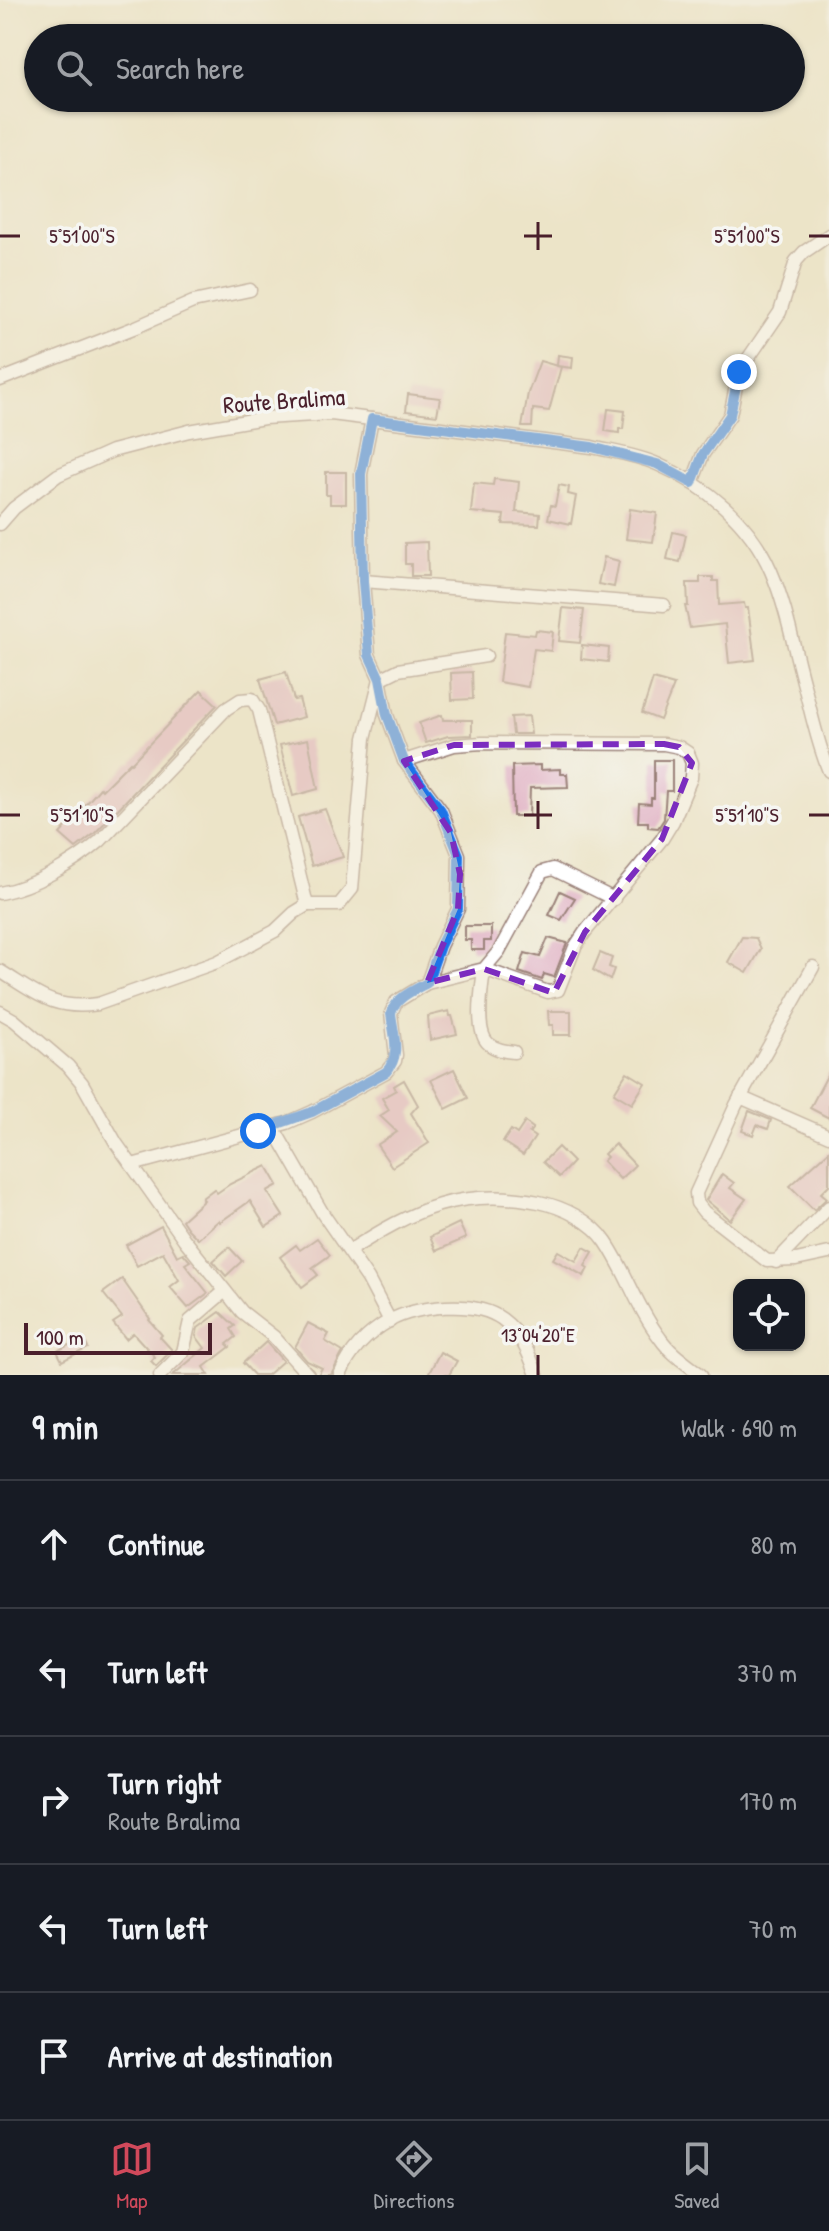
<!DOCTYPE html>
<meta charset="utf-8">
<style>
body{margin:0;font-family:"Patrick Hand",sans-serif;background:#242831;color:#f1f3f6}
.controls{position:absolute;right:24px;bottom:24px;display:grid;overflow:hidden;border-radius:16px;box-shadow:0 2px 6px #0004}
.controls button{width:72px;height:72px;display:grid;place-items:center;padding:0;border:0;border-bottom:2px solid #363941;background:#171b24;color:#f1f3f6;font:40px sans-serif}
.scale{position:absolute;left:24px;bottom:20px;width:188px;box-sizing:border-box;padding-left:8px;border:4px solid #4a1f2b;border-top:0;font-size:22px;line-height:28px;white-space:nowrap;color:#4a1f2b;-webkit-text-stroke:6px #f6f6f2;paint-order:stroke}
.stop{position:absolute;width:24px;height:24px;margin:-18px;border:6px solid #1a73e8;border-radius:50%;background:#fff}
.stop.end{background:#1a73e8;border-color:#fff;box-shadow:0 2px 8px #0008}
.list{margin:0;padding:0;list-style:none}
h2{display:flex;justify-content:space-between;align-items:center;height:104px;margin:0;padding:0 32px;font-size:34px}
h2 small{font-size:26px;font-weight:400;color:#9ea1a6}
.list li{display:grid;grid-template-columns:52px 1fr auto;gap:24px;align-items:center;box-sizing:border-box;height:128px;padding:0 32px;border-top:2px solid #363941}
.list b{display:block;font-size:30px;white-space:nowrap}
.list p{margin:0;font-size:26px;white-space:nowrap;color:#9ea1a6}
.list em{font-size:26px;font-style:normal;color:#9ea1a6}
.icon{flex:none;width:44px;height:44px;fill:none;stroke:currentColor;stroke-width:2;stroke-linecap:round;stroke-linejoin:round}
.map{position:relative;flex:none;width:829px;height:1375px;overflow:hidden}
.search{position:absolute;background:#171b24;box-shadow:0 2px 6px #0004;left:24px;right:24px;top:24px;height:88px;display:flex;align-items:center;gap:20px;box-sizing:border-box;padding:0 28px;border-radius:44px;color:#9ea1a6;font-size:30px}
.sheet{height:744px;background:#171b24}
nav{display:flex;justify-content:space-around;align-items:center;box-sizing:border-box;height:112px;border-top:2px solid #363941;background:#171b24;font-size:22px;color:#9ea1a6}
nav a{display:grid;justify-items:center;gap:4px}
nav .on{color:#d1495b}
.map>svg:first-child{display:block}
.building{fill:#dfabbf}
.lines{fill:none;stroke-linecap:round;stroke-linejoin:round}
.minor-casing{stroke:#9b827a;stroke-width:15}
.minor{stroke:#fff;stroke-width:12}
.route{stroke:#1a73e8;stroke-width:10}
.marked{fill:none;stroke:#7b2cbf;stroke-width:6;stroke-dasharray:16 10;stroke-linejoin:round}
.ticks{fill:none;stroke:#4a1f2b;stroke-width:3}
.labels{text-anchor:middle;dominant-baseline:central;stroke-width:7;stroke-linejoin:round;paint-order:stroke}
.street-label{font-size:24px;fill:#4a1f2b;stroke:#f6f6f2}
.ticks-label{font-size:20px;text-anchor:middle;fill:#4a1f2b;stroke:#f6f6f2;stroke-width:7;stroke-linejoin:round;paint-order:stroke}
</style>
<div class="map">
<svg width="829" height="1375" viewBox="0 0 829 1375">
<rect width="100%" height="100%" fill="#f6f6f2"/>
<filter id="ink" filterUnits="userSpaceOnUse"><feTurbulence type="fractalNoise" baseFrequency=".0125" numOctaves="2"/><feDisplacementMap in="SourceGraphic" scale="16" xChannelSelector="R" yChannelSelector="G"/><feConvolveMatrix kernelMatrix="1 2 1 2 8 2 1 2 1" color-interpolation-filters="sRGB"/></filter>
<filter id="wash" filterUnits="userSpaceOnUse"><feTurbulence type="fractalNoise" baseFrequency=".006" numOctaves="4" result="noise"/><feDisplacementMap in="SourceGraphic" scale="32" xChannelSelector="R" yChannelSelector="G"/><feGaussianBlur stdDeviation="1.8" result="paint"/><feColorMatrix in="noise" values="0 0 0 0 0 0 0 0 0 0 0 0 0 0 0 0 0 1.4 0 .05"/><feComposite in="paint" operator="in"/></filter>
<g filter="url(#wash)">
<rect width="100%" height="100%" fill="#ece4c8"/>
<g id="blocks">
<g class="building">
<path d="M 558,355 L 573,357 L 572,368 L 557,366 L 561,367 L 549,411 L 533,409 L 532,427 L 522,427 L 528,393 L 540,361 L 557,366 Z"/>
<path d="M 408,394 L 440,398 L 437,415 L 406,411 Z"/>
<path d="M 608,409 L 625,411 L 623,429 L 619,429 L 619,433 L 605,431 Z"/>
<path d="M 326,472 L 346,472 L 346,504 L 330,504 L 330,495 L 326,495 Z"/>
<path d="M 494,479 L 519,482 L 516,512 L 540,514 L 539,525 L 503,524 L 504,515 L 471,512 L 474,483 L 493,485 Z"/>
<path d="M 559,485 L 569,487 L 568,494 L 576,496 L 571,524 L 548,519 L 551,505 L 555,506 Z"/>
<path d="M 630,509 L 657,513 L 653,542 L 626,539 Z"/>
<path d="M 673,532 L 686,535 L 680,562 L 667,559 Z"/>
<path d="M 427,542 L 428,576 L 411,576 L 411,564 L 405,564 L 405,543 Z"/>
<path d="M 604,557 L 619,561 L 614,587 L 598,584 Z"/>
<path d="M 700,577 L 713,577 L 713,581 L 718,581 L 719,605 L 744,603 L 745,608 L 748,608 L 755,660 L 729,663 L 725,624 L 690,628 L 685,606 L 688,606 L 687,583 L 700,583 Z"/>
<path d="M 563,608 L 584,610 L 580,643 L 559,641 Z"/>
<path d="M 536,630 L 553,632 L 551,651 L 534,649 L 528,687 L 499,682 L 505,632 L 535,635 Z"/>
<path d="M 582,645 L 609,648 L 608,662 L 581,659 Z"/>
<path d="M 286,672 L 294,700 L 299,699 L 304,717 L 274,725 L 260,679 Z"/>
<path d="M 472,672 L 473,699 L 452,700 L 451,673 Z"/>
<path d="M 653,679 L 674,685 L 660,720 L 642,713 Z"/>
<path d="M 201,690 L 217,705 L 94,834 L 76,848 L 60,834 L 100,788 L 102,790 L 130,762 L 131,763 Z"/>
<path d="M 442,715 L 443,720 L 472,720 L 472,735 L 448,736 L 426,743 L 419,723 Z"/>
<path d="M 529,716 L 531,734 L 513,734 L 511,717 Z"/>
<path d="M 308,739 L 318,789 L 293,796 L 280,745 Z"/>
<path d="M 654,760 L 672,760 L 672,791 L 666,791 L 664,819 L 658,828 L 648,827 L 648,822 L 638,822 L 639,803 L 651,804 L 651,798 L 654,798 Z"/>
<path d="M 540,765 L 540,770 L 560,769 L 560,774 L 567,774 L 568,787 L 530,788 L 529,816 L 513,816 L 512,766 Z"/>
<path d="M 325,809 L 343,857 L 312,866 L 298,817 Z"/>
<path d="M 560,891 L 575,898 L 561,920 L 549,915 Z"/>
<path d="M 465,926 L 491,926 L 491,941 L 484,941 L 484,950 L 471,950 L 471,940 L 465,940 Z"/>
<path d="M 742,937 L 756,938 L 761,949 L 747,973 L 728,962 Z"/>
<path d="M 548,938 L 567,943 L 554,977 L 544,974 L 542,980 L 519,972 L 525,953 L 540,957 Z"/>
<path d="M 600,953 L 612,958 L 609,967 L 614,969 L 610,980 L 593,970 Z"/>
<path d="M 449,1011 L 450,1016 L 452,1016 L 457,1034 L 430,1040 L 428,1016 Z"/>
<path d="M 548,1011 L 571,1011 L 571,1035 L 553,1035 L 553,1025 L 549,1025 Z"/>
<path d="M 454,1069 L 468,1098 L 446,1109 L 431,1080 Z"/>
<path d="M 627,1072 L 645,1083 L 632,1104 L 614,1093 Z"/>
<path d="M 829,1072 L 829,1118 L 810,1108 Z"/>
<path d="M 404,1080 L 418,1105 L 411,1113 L 429,1143 L 392,1167 L 377,1145 L 397,1132 L 380,1116 L 389,1110 L 382,1098 L 396,1090 L 394,1086 Z"/>
<path d="M 749,1111 L 771,1120 L 768,1129 L 757,1125 L 753,1135 L 742,1131 Z"/>
<path d="M 525,1122 L 533,1128 L 529,1133 L 535,1137 L 523,1155 L 503,1142 L 511,1130 L 517,1134 Z"/>
<path d="M 615,1144 L 635,1165 L 620,1179 L 603,1161 L 607,1157 L 604,1154 Z"/>
<path d="M 558,1147 L 573,1162 L 559,1177 L 543,1162 Z"/>
<path d="M 829,1151 L 829,1185 L 821,1193 L 827,1198 L 814,1210 L 790,1186 Z"/>
<path d="M 267,1166 L 278,1185 L 267,1191 L 283,1216 L 266,1227 L 250,1201 L 220,1222 L 219,1220 L 198,1239 L 188,1229 L 182,1220 L 204,1200 L 202,1198 L 214,1189 L 217,1193 L 230,1184 Z"/>
<path d="M 722,1174 L 734,1183 L 730,1188 L 746,1199 L 730,1220 L 706,1200 Z"/>
<path d="M 459,1223 L 466,1238 L 436,1251 L 430,1237 Z"/>
<path d="M 161,1226 L 177,1256 L 183,1253 L 190,1261 L 185,1264 L 208,1293 L 188,1308 L 170,1287 L 179,1280 L 163,1252 L 137,1266 L 126,1245 Z"/>
<path d="M 317,1238 L 330,1255 L 312,1268 L 318,1275 L 302,1287 L 280,1257 L 296,1245 L 300,1250 Z"/>
<path d="M 229,1247 L 242,1261 L 226,1276 L 213,1261 Z"/>
<path d="M 584,1247 L 593,1252 L 585,1266 L 588,1268 L 584,1276 L 553,1259 L 558,1251 L 576,1261 Z"/>
<path d="M 122,1279 L 150,1319 L 149,1320 L 162,1335 L 160,1337 L 172,1350 L 156,1366 L 151,1361 L 155,1357 L 133,1333 L 126,1339 L 113,1323 L 122,1317 L 103,1293 Z"/>
<path d="M 220,1312 L 235,1326 L 231,1329 L 236,1337 L 227,1344 L 230,1347 L 204,1367 L 209,1375 L 173,1375 L 205,1348 L 196,1336 L 198,1328 Z"/>
<path d="M 308,1323 L 329,1334 L 325,1341 L 343,1352 L 331,1375 L 318,1375 L 322,1368 L 307,1361 L 295,1347 Z"/>
<path d="M 83,1338 L 88,1348 L 62,1361 L 57,1351 Z"/>
<path d="M 266,1342 L 283,1361 L 267,1375 L 254,1375 L 243,1363 Z"/>
<path d="M 440,1352 L 457,1361 L 449,1375 L 428,1375 Z"/>
</g>
</g>
</g>
<g filter="url(#ink)">
<use href="#blocks" fill-opacity="0" stroke="#9b827a" stroke-width="2"/>
<g class="lines">
<defs>
<g id="minor">
<path d="M 0,380 L 136,327 L 193,302 L 250,290"/>
<path d="M 372,419 L 361,474 L 363,581 L 369,655 L 380,679 L 387,715 L 404,761 L 441,810 L 459,855 L 458,909 L 440,946 L 427,983"/>
<path d="M 692,483 L 703,454 L 730,415 L 739,372 L 780,312 L 796,261 L 804,252 L 829,235"/>
<path d="M 0,524 L 14,508 L 58,475 L 112,451 L 189,431 L 264,418 L 331,414 L 592,447 C 614,452 637,455 657,464 C 706,485 750,522 771,571 C 787,608 794,650 805,689 C 812,716 818,745 829,771"/>
<path d="M 363,581 L 664,605"/>
<path d="M 404,761 L 454,745 L 482,743 L 664,744 L 679,747 L 688,753 L 692,763 L 691,778 L 673,821 L 662,839 L 585,932 L 575,947 L 558,990 L 548,992 L 484,969 C 482,987 474,1032 489,1044 C 496,1050 505,1051 514,1052"/>
<path d="M 0,893 C 32,887 75,863 100,841 L 226,709 L 240,700 L 252,699 L 259,710 L 307,905 L 294,913 L 275,931 L 217,962 L 98,1004 C 53,1011 36,993 0,971"/>
<path d="M 307,905 L 339,905 L 352,889 L 365,738 L 380,679 L 398,670 L 486,656"/>
<path d="M 813,967 L 736,1105 L 696,1193 L 697,1203 L 704,1212 L 767,1261 L 796,1260 L 829,1253"/>
<path d="M 0,1012 L 14,1020 L 68,1066 L 82,1083 L 116,1143 L 184,1239 L 242,1312 L 274,1337 L 308,1375"/>
<path d="M 740,1097 L 829,1136"/>
<path d="M 273,1127 L 323,1214 L 368,1279 L 390,1321"/>
<path d="M 132,1165 L 287,1123 L 312,1112 L 386,1072 L 395,1061 L 396,1055 L 391,1013 L 396,1002 L 427,983 L 484,969 L 499,951 L 542,872 L 553,869 L 614,899"/>
<path d="M 349,1251 C 414,1209 461,1187 539,1202 C 563,1207 592,1221 606,1242 C 627,1273 637,1308 660,1338 C 670,1353 687,1364 701,1375"/>
<path d="M 776,1262 L 829,1207"/>
<path d="M 160,1375 L 183,1352 L 190,1321 L 225,1291"/>
<path d="M 340,1375 C 350,1352 368,1333 389,1321 C 416,1306 475,1299 502,1319 C 521,1333 529,1353 537,1375"/>
</g>
</defs>
<use href="#minor" class="minor-casing"/>
<use href="#minor" class="minor"/>
</g>
</g>
<g class="lines" filter="url(#ink)">
<path class="route" d="M 258,1131 L 312,1112 L 386,1072 C 402,1055 393,1033 391,1013 C 397,997 412,991 427,983 L 440,946 L 458,909 L 459,855 L 441,810 L 404,761 L 387,715 L 380,679 L 369,655 L 363,581 L 361,474 L 372,419 L 592,447 L 657,464 L 692,483 L 703,454 L 730,415 L 739,372"/>
</g>
<path d="M0 0H829V1375H0ZM 664,744 L 679,747 L 692,763 L 662,839 L 585,932 L 554,993 L 484,969 L 427,983 L 458,909 L 460,874 L 451,833 L 404,761 L 454,745 Z" fill="#ece4c8" fill-opacity=".55" fill-rule="evenodd"/>
<path class="marked" d="M 664,744 L 679,747 L 692,763 L 662,839 L 585,932 L 554,993 L 484,969 L 427,983 L 458,909 L 460,874 L 451,833 L 404,761 L 454,745 Z"/>
<path class="ticks" d="M 538,222 L 538,250M 0,236 L 20,236M 524,236 L 552,236M 809,236 L 829,236M 538,801 L 538,829M 0,815 L 20,815M 524,815 L 552,815M 809,815 L 829,815M 538,1355 L 538,1375"/>
<g class="labels">
<g class="street-label">
<text transform="translate(284 400) rotate(-4)">Route Bralima</text>
</g>
</g>
<g class="ticks-label">
<text x="82" y="243">5°51'00"S</text>
<text x="747" y="243">5°51'00"S</text>
<text x="82" y="822">5°51'10"S</text>
<text x="747" y="822">5°51'10"S</text>
<text x="538" y="1342">13°04'20"E</text>
</g>
</svg>
<div class="controls">
<button><svg class="icon" aria-label="locate" viewBox="0 0 24 24"><circle cx="12" cy="12" r="6"/><path d="M12 2v4M12 18v4M2 12h4M18 12h4"/></svg></button>
</div>
<div class="scale">100 m</div>
<div class="stop" style="left:258px;top:1131px"></div>
<div class="stop end" style="left:739px;top:372px"></div>
<div class="search"><svg class="icon" aria-label="search" viewBox="0 0 24 24"><circle cx="10" cy="10" r="6"/><path d="M15 15l6 6"/></svg>Search here</div>
</div>
<section class="sheet">
<h2>9 min<small>Walk · 690 m</small></h2>
<ul class="list">
<li><svg class="icon" aria-label="ahead" viewBox="0 0 24 24"><path d="M12 20V5M6 11l6-6 6 6"/></svg><div><b>Continue</b></div><em>80 m</em></li>
<li><svg class="icon" aria-label="left" viewBox="0 0 24 24"><path d="M17 20v-9H6M10 6l-5 5 5 5"/></svg><div><b>Turn left</b></div><em>370 m</em></li>
<li><svg class="icon" aria-label="right" viewBox="0 0 24 24"><path d="M7 20v-9h11M14 6l5 5-5 5"/></svg><div><b>Turn right</b><p>Route Bralima</p></div><em>170 m</em></li>
<li><svg class="icon" aria-label="left" viewBox="0 0 24 24"><path d="M17 20v-9H6M10 6l-5 5 5 5"/></svg><div><b>Turn left</b></div><em>70 m</em></li>
<li><svg class="icon" aria-label="arrive" viewBox="0 0 24 24"><path d="M6 21V4h12l-3 4 3 4H6"/></svg><div><b>Arrive at destination</b></div></li>
</ul>
</section>
<nav>
<a class="on"><svg class="icon" aria-label="map" viewBox="0 0 24 24"><path d="M3 6l6-2 6 2 6-2v14l-6 2-6-2-6 2zM9 4v14M15 6v14"/></svg>Map</a>
<a><svg class="icon" aria-label="directions" viewBox="0 0 24 24"><path d="M12 3l9 9-9 9-9-9zM9 14v-3h6M13 9l2 2-2 2"/></svg>Directions</a>
<a><svg class="icon" aria-label="saved" viewBox="0 0 24 24"><path d="M7 4h10v16l-5-4-5 4z"/></svg>Saved</a>
</nav>
